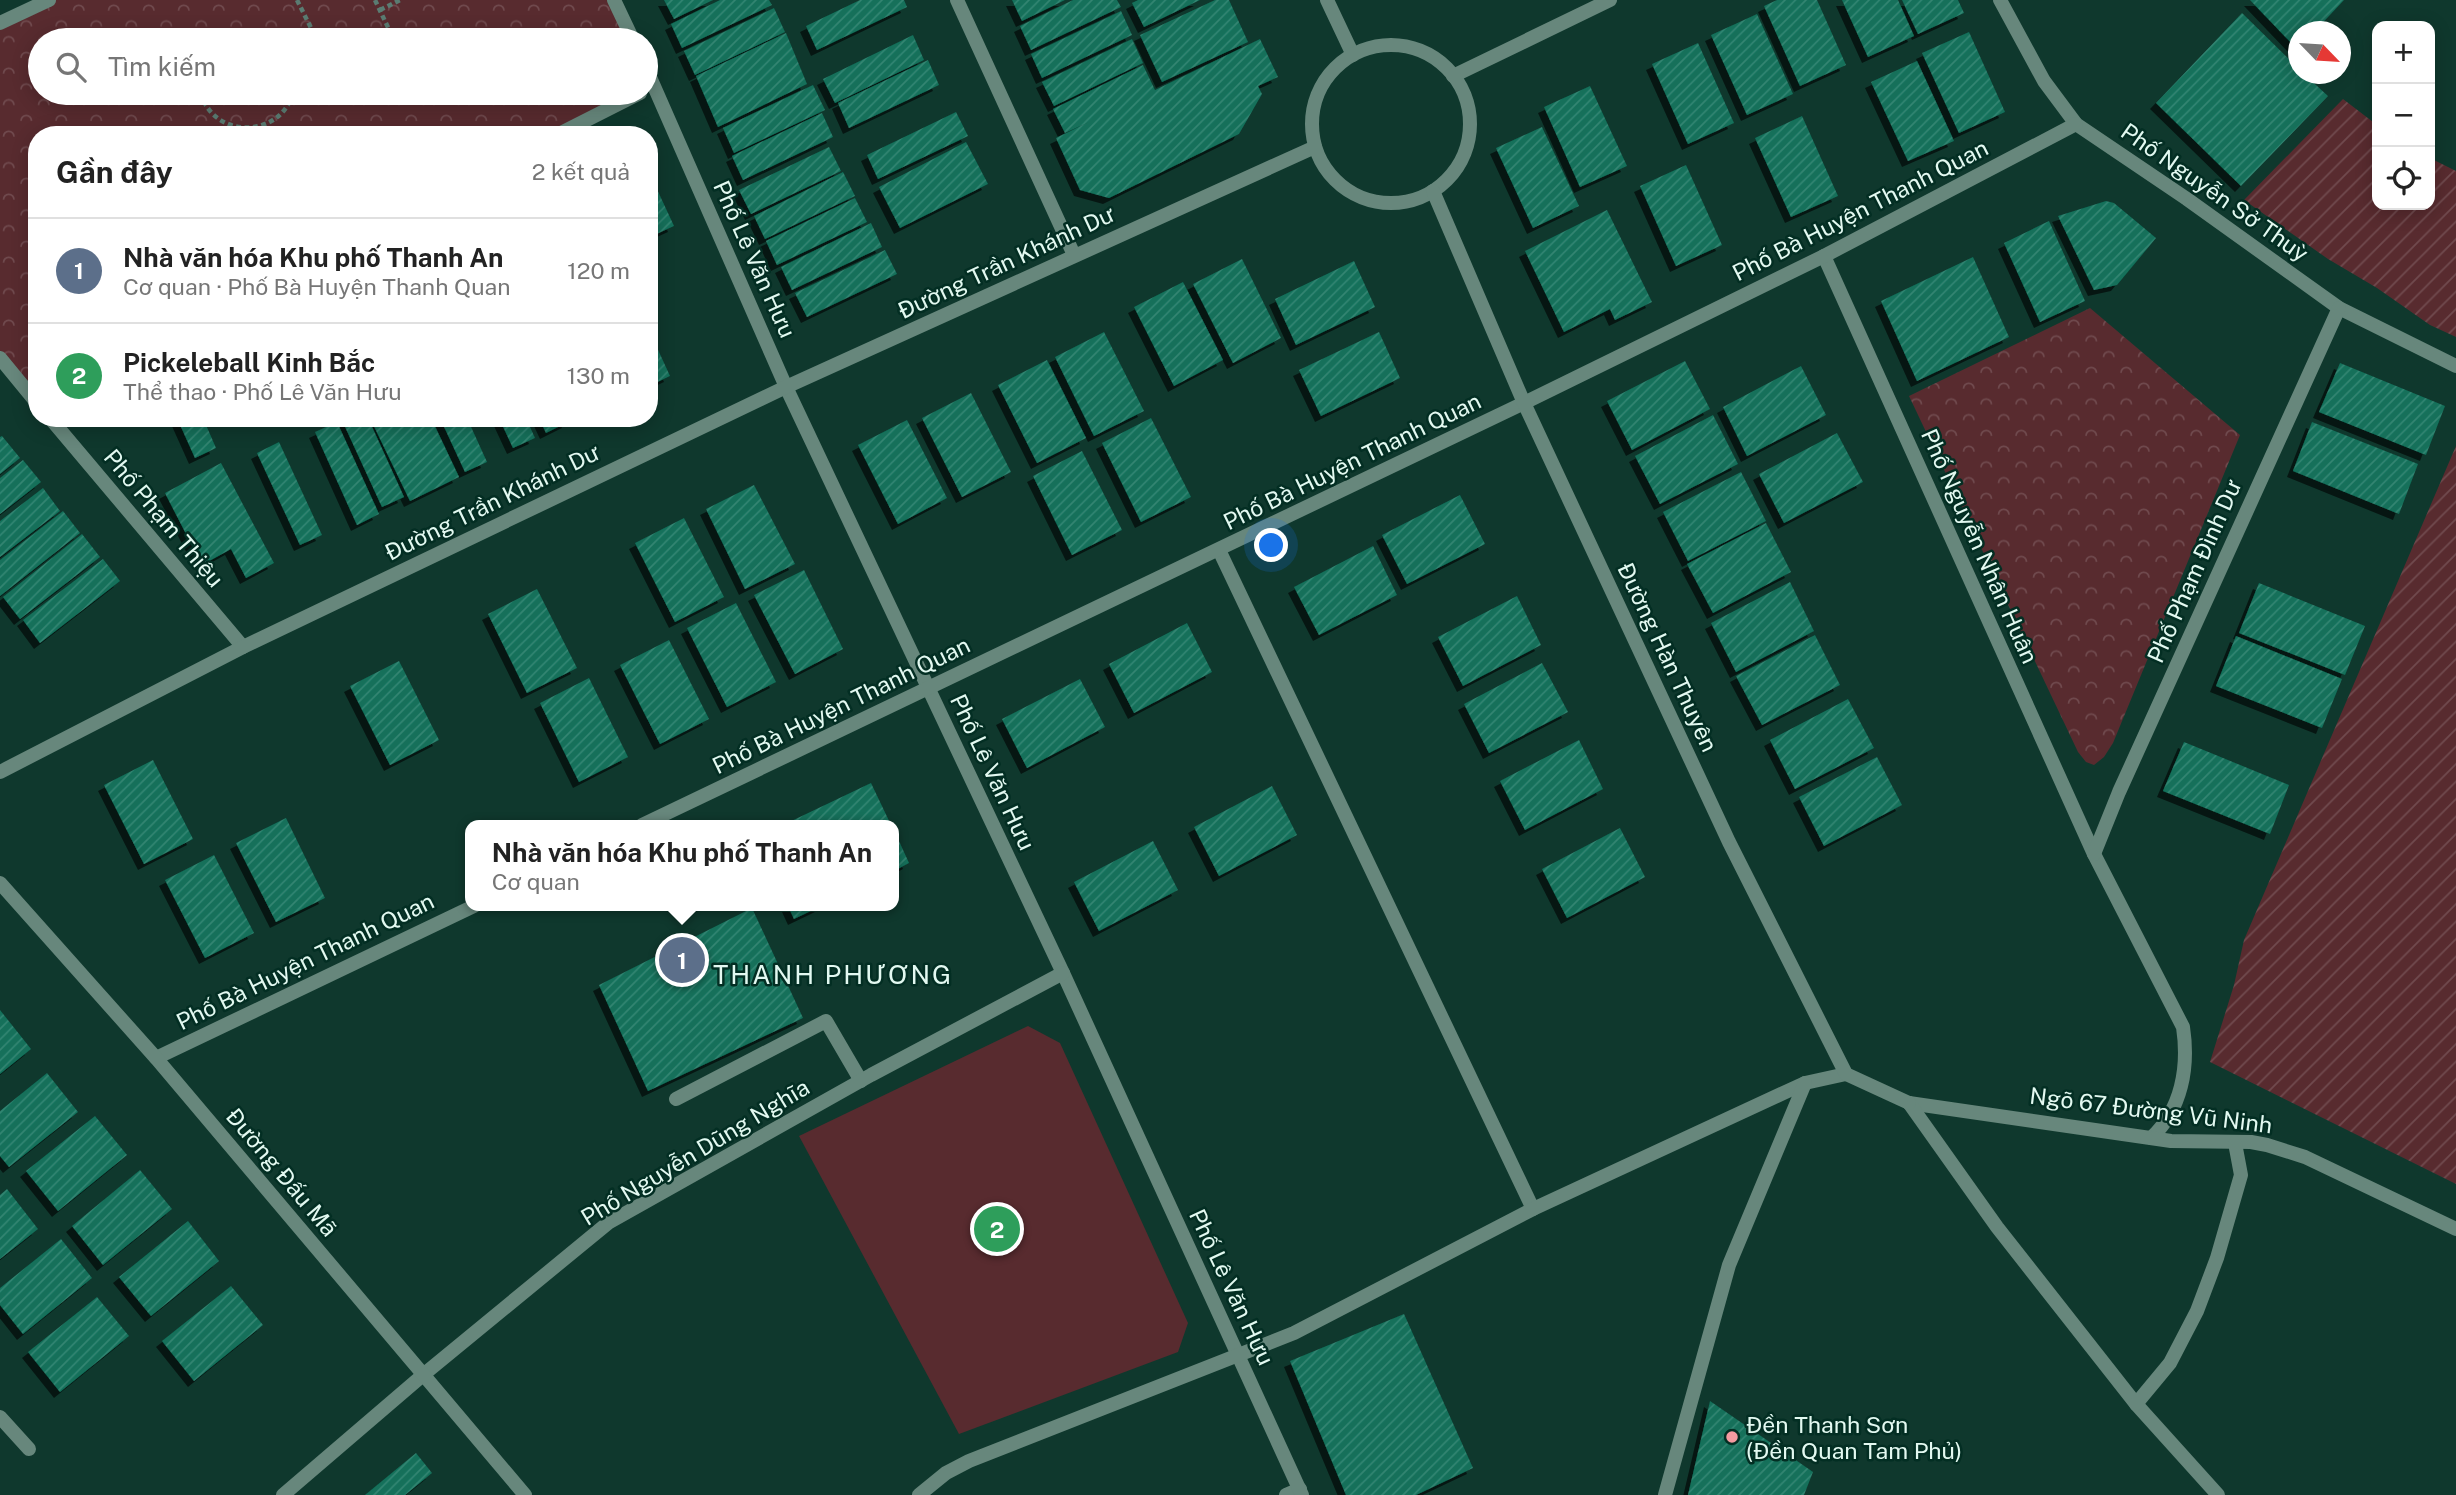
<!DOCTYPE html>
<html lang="vi">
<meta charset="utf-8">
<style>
body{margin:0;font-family:"Public Sans",sans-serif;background:#f2f2f2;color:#222}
.controls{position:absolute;right:21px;top:21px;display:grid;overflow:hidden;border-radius:14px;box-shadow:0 4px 18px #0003}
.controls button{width:63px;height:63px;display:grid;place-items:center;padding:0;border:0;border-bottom:2px solid #e0e0e0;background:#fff;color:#222;font:35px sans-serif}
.compass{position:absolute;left:2288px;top:21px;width:63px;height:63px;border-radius:50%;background:#fff;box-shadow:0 4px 18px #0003;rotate:115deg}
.you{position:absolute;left:1272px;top:546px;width:24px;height:24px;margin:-18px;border:5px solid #fff;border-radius:50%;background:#1a73e8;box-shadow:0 0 0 10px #1a73e833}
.badge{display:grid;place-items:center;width:46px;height:46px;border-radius:50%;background:#ea580c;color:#fff;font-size:23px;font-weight:700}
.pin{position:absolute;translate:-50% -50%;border:4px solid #fff;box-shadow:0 2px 7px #0006}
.popup{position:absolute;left:465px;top:820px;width:434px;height:91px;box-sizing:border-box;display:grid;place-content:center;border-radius:14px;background:#fff;filter:drop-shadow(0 2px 5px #0005);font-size:23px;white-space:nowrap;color:#767676}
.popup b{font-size:26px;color:#222}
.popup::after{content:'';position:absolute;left:50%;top:100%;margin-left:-14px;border:14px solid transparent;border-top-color:#fff}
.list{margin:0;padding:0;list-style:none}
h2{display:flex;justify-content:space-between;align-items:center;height:91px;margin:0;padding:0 28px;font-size:30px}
h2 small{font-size:23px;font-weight:400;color:#767676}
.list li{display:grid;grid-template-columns:46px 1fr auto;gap:21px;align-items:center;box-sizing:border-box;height:105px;padding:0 28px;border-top:2px solid #e0e0e0}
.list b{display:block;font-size:26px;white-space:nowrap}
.list p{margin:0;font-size:23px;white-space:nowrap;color:#767676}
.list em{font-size:23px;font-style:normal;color:#767676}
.icon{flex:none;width:38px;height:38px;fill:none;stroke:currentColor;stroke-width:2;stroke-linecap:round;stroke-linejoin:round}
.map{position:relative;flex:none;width:2456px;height:1495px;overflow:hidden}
.search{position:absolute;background:#fff;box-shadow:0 4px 18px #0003;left:28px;top:28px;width:630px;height:77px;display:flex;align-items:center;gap:18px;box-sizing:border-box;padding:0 24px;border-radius:38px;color:#767676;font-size:26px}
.panel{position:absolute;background:#fff;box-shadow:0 4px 18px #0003;left:28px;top:126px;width:630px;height:301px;border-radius:28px}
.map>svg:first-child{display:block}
.park{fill:url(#park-crowns)}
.garden{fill:url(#garden-furrows)}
.pitch{fill:#582b2f}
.building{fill:url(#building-hatch);filter:url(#shadow)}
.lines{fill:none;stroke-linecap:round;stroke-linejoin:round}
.path{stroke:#5a7c72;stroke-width:4.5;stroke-dasharray:5 3.5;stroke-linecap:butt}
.service{stroke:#67877c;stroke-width:14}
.minor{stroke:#67877c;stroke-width:14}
.tertiary{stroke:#67877c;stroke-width:14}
.poi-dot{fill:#f49aa0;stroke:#032e23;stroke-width:2.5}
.labels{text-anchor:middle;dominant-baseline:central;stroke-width:5;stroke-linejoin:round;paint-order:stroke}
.street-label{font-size:23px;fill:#e3f9f1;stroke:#032e23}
.poi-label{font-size:23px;fill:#e3f9f1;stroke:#032e23;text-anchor:start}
.quarter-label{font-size:26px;letter-spacing:2px;fill:#e3f9f1;stroke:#032e23}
</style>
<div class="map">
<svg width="2456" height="1495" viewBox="0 0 2456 1495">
<defs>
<pattern id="park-crowns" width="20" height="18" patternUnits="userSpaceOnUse" patternTransform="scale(1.75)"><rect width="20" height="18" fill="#582b2f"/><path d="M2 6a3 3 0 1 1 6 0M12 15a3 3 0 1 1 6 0" fill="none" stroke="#704a4e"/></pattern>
<pattern id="garden-furrows" width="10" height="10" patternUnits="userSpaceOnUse" patternTransform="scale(1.75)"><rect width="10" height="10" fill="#582b2f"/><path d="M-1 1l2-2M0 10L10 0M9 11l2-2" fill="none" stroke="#704a4e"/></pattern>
<pattern id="building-hatch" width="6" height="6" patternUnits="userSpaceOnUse" patternTransform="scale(1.75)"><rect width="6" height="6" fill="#12705a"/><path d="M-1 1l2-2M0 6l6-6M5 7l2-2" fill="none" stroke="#348572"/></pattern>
<filter id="shadow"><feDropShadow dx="-6" dy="6" stdDeviation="0" flood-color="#0009"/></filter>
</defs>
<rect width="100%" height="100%" fill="#0f382d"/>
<g class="park">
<path d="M 49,0 L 614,0 L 633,40 L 40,40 L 40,93 L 640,93 L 557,135 L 37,135 L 37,400 L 0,358 L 0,23 Z"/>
<path d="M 2090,308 L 2240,435 L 2113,743 L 2104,757 L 2094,765 L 2086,762 L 2078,752 L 1909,396 Z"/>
</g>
<g class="garden">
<path d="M 2343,99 L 2377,125 L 2377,205 L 2430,205 L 2430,158 L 2456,171 L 2456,337 L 2430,325 L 2377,288 L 2328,259 L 2244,200 Z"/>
<path d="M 2456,446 L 2456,1184 L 2210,1062 L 2234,985 L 2244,940 Z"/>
</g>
<path class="pitch" d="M 1028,1026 L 1060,1043 L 1188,1323 L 1178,1352 L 959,1434 L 799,1136 Z"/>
<g class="building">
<path d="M 664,0 L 713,0 L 674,19 Z"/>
<path d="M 720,0 L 769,0 L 772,5 L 682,48 L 671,24 Z"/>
<path d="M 860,0 L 904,0 L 907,7 L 817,50 L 806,26 Z"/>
<path d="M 1012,0 L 1065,0 L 1022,21 Z"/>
<path d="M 1073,0 L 1117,0 L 1121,7 L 1031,50 L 1020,26 Z"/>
<path d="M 1138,0 L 1200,0 L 1144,27 L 1132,3 Z"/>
<path d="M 1215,0 L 1229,0 L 1248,42 L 1162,82 L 1140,35 Z"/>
<path d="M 1777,0 L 1817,0 L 1846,65 L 1800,86 L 1764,6 Z"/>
<path d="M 1842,0 L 1898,0 L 1914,36 L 1868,57 Z"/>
<path d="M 1902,0 L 1958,0 L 1964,13 L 1918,34 Z"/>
<path d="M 2250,0 L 2344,0 L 2314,32 L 2298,32 L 2298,50 Z"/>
<path d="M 774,8 L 785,32 L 695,75 L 684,51 Z"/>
<path d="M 1121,11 L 1132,35 L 1042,78 L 1031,54 Z"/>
<path d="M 2242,13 L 2298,68 L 2298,74 L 2304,74 L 2328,96 L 2241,186 L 2156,103 Z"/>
<path d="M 1757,14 L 1793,94 L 1747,115 L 1711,35 Z"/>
<path d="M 1969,32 L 2005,112 L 1959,133 L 1922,53 Z"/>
<path d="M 786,33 L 807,84 L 718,127 L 696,76 Z"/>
<path d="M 913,35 L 924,60 L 835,103 L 823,79 Z"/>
<path d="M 1132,39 L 1143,63 L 1054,106 L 1042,82 Z"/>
<path d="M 1260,39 L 1278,77 L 1258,86 L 1262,94 L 1239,134 L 1109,198 L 1080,190 L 1056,138 L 1089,122 L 1065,133 L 1053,109 L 1143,65 L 1155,90 Z"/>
<path d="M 1698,43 L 1734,123 L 1688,144 L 1652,64 Z"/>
<path d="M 928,60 L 939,85 L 849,128 L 838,103 Z"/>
<path d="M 1917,61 L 1954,141 L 1908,161 L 1871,82 Z"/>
<path d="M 813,85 L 825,110 L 734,153 L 723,128 Z"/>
<path d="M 1590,86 L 1627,166 L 1580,187 L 1544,107 Z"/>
<path d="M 956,112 L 968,136 L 878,179 L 867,155 Z"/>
<path d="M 822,113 L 833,137 L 743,180 L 732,156 Z"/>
<path d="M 1802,116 L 1838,196 L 1791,217 L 1755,138 Z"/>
<path d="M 1542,127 L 1579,206 L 1533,228 L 1496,148 Z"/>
<path d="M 966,142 L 988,184 L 900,228 L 879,187 Z"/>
<path d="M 829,147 L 841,171 L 751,214 L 739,190 Z"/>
<path d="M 1686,165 L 1722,245 L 1676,266 L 1640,186 Z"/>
<path d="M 649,172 L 674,226 L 652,236 L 649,230 Z"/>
<path d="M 843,172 L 855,196 L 765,239 L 754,216 Z"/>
<path d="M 855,198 L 867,222 L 777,265 L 766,241 Z"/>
<path d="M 2106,201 L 2114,203 L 2156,238 L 2117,285 L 2094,290 L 2058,216 Z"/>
<path d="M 1607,210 L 1652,302 L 1615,320 L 1610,309 L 1564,332 L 1525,251 Z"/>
<path d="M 2049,221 L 2085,301 L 2040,322 L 2004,243 Z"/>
<path d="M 871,223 L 882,247 L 792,290 L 781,267 Z"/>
<path d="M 885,250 L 897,274 L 807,317 L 795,293 Z"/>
<path d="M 1973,257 L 2009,337 L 1917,381 L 1881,301 Z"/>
<path d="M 1242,259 L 1281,338 L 1233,363 L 1193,284 Z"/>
<path d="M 1354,261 L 1375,307 L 1296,345 L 1275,299 Z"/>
<path d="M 1183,282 L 1223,360 L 1174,386 L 1134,307 Z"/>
<path d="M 649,330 L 670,376 L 649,386 Z"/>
<path d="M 1104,332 L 1144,411 L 1094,436 L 1055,357 Z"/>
<path d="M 1379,332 L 1400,378 L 1321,416 L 1299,370 Z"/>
<path d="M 1047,360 L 1086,438 L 1037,463 L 998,385 Z"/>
<path d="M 1685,361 L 1710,409 L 1632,450 L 1607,401 Z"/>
<path d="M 2340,363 L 2445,406 L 2426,455 L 2319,412 Z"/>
<path d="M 1801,366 L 1826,415 L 1747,456 L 1723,407 Z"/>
<path d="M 971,393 L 1011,472 L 962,497 L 922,418 Z"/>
<path d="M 1713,415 L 1738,464 L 1660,504 L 1635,456 Z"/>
<path d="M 177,418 L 203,418 L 216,448 L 195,458 Z"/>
<path d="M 341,418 L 368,418 L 404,497 L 382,507 Z"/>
<path d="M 370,418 L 431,418 L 459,477 L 410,501 Z"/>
<path d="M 440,418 L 467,418 L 487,462 L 465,472 Z"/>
<path d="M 499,418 L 526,418 L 535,438 L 513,448 Z"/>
<path d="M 539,418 L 566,418 L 568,422 L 546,433 Z"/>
<path d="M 1151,418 L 1191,497 L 1141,522 L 1102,443 Z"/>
<path d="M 907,420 L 947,498 L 898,524 L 858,445 Z"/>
<path d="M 337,422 L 379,514 L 357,525 L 315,432 Z"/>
<path d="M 2312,422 L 2418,464 L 2399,514 L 2293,471 Z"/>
<path d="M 1837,433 L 1863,482 L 1784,523 L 1759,474 Z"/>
<path d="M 2,436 L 20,458 L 0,474 L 0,437 Z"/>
<path d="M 279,442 L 322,535 L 300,545 L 257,453 Z"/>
<path d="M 1082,451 L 1122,530 L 1072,555 L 1033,476 Z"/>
<path d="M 23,460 L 41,482 L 0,514 L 0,478 Z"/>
<path d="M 221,463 L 274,563 L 246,578 L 231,549 L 202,565 L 165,493 Z"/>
<path d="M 1741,472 L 1766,521 L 1688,561 L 1663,512 Z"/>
<path d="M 754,485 L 795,564 L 745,589 L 706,509 Z"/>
<path d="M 43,488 L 60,511 L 0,557 L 0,521 Z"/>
<path d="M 1460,495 L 1485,544 L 1407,584 L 1382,535 Z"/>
<path d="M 63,511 L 80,533 L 0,596 L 0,560 Z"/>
<path d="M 684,518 L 724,597 L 675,622 L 635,543 Z"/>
<path d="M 1766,523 L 1791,572 L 1713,613 L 1687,564 Z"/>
<path d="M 82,534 L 100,557 L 20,619 L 3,597 Z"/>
<path d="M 1373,546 L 1397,595 L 1319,635 L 1294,587 Z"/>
<path d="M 103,559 L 120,581 L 40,643 L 23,620 Z"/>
<path d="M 804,570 L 843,649 L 795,674 L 754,595 Z"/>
<path d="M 1790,582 L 1814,631 L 1736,672 L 1711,623 Z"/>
<path d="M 2259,583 L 2365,626 L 2345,675 L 2239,633 Z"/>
<path d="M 537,589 L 577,668 L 527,693 L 488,614 Z"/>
<path d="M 1517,596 L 1541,645 L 1463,686 L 1438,637 Z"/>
<path d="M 736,603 L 776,682 L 727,707 L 687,628 Z"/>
<path d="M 1187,623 L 1212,672 L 1134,713 L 1109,664 Z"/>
<path d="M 1815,635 L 1840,685 L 1762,725 L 1736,676 Z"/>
<path d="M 2236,636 L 2342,679 L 2322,728 L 2216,686 Z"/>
<path d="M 669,640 L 709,719 L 660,744 L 620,665 Z"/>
<path d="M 399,661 L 439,740 L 390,765 L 350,686 Z"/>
<path d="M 1542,663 L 1568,712 L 1489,753 L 1464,704 Z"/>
<path d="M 589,678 L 628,757 L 579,782 L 540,703 Z"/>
<path d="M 1080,679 L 1105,727 L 1027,768 L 1002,719 Z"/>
<path d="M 1848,699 L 1874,748 L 1795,789 L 1770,740 Z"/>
<path d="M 1579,740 L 1603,789 L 1525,830 L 1500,781 Z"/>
<path d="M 2184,742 L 2289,785 L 2270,834 L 2163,791 Z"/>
<path d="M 1877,757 L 1902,805 L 1824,846 L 1799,797 Z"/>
<path d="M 153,760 L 193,839 L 144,864 L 104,785 Z"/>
<path d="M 871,783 L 891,825 L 783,825 Z"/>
<path d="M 1272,786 L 1297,835 L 1219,876 L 1194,827 Z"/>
<path d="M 286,818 L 325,898 L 276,922 L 236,843 Z"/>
<path d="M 1620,828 L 1645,877 L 1567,918 L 1542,869 Z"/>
<path d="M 894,830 L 909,863 L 894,871 Z"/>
<path d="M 1153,841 L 1178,890 L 1099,931 L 1074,882 Z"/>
<path d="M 214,855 L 254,933 L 205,958 L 165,880 Z"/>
<path d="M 788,906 L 821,906 L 794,919 Z"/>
<path d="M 752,908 L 803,1018 L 648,1091 L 599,985 Z"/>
<path d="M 0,1010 L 31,1049 L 0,1074 Z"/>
<path d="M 47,1073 L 78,1112 L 9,1167 L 0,1156 L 0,1111 Z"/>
<path d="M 95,1116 L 127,1155 L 58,1211 L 26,1171 Z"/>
<path d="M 140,1170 L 172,1209 L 103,1265 L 72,1226 Z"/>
<path d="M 7,1189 L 38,1229 L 0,1259 L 0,1195 Z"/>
<path d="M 188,1221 L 219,1261 L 151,1316 L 119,1277 Z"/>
<path d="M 61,1239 L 92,1278 L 23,1334 L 0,1305 L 0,1288 Z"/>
<path d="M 231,1286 L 263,1325 L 194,1381 L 162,1341 Z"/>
<path d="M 97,1297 L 129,1336 L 60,1392 L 28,1352 Z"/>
<path d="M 1404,1314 L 1473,1468 L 1416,1495 L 1346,1495 L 1290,1361 Z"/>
<path d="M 1710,1401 L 1813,1472 L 1804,1495 L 1688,1495 Z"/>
<path d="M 416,1453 L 432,1473 L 405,1495 L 365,1495 Z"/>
</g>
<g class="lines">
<g class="path">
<path d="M 297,0 L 317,40"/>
<path d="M 375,0 L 394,40"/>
<path d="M 380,10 L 400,0"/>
<path d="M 218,40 C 239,29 255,29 276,40"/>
<path d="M 201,93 C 213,139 280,139 293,93"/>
</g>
<g class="service">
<path d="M 676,1099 L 826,1021 L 861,1081"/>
<path d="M 1286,1495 L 1300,1489"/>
</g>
<g class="minor">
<path d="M 614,0 L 633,40"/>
<path d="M 957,0 L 1074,255"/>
<path d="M 2000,0 L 2044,81 L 2076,124 L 2187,199 L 2339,308 L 2456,366"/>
<path d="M 0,23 L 49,0"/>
<path d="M 646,68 L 786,387 L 1063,973 L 1302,1495"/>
<path d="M 1453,76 L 1610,0"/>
<path d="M 557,135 L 640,93"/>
<path d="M 1824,256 L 2094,854 L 2183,1027 C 2189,1067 2182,1109 2151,1138"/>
<path d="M 0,358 L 37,403"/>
<path d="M 50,418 L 243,647"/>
<path d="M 1219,550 L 1533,1209"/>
<path d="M 0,772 L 243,647 L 786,387 L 1315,147"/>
<path d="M 642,825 L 1524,403 L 1824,256 L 2076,124"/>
<path d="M 2094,854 L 2119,792 L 2339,308"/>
<path d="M 156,1058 L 474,906"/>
<path d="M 1909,1103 L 2171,1141 L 2251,1142 L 2267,1145 L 2305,1157 L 2456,1229"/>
<path d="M 1909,1103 L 1997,1227 L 2136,1404 L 2218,1495"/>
<path d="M 2136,1404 L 2170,1363 L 2197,1311 L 2217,1258 L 2241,1175 L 2235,1143"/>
<path d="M 0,1417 L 29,1449"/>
<path d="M 283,1495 L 423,1375 L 608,1223 L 871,1075 L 1063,973"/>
<path d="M 919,1495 L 946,1473 L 969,1461 L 1294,1333 L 1533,1209 L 1805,1083 L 1846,1074"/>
<path d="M 1665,1495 L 1729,1265 L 1805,1083"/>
</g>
<g class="tertiary">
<path d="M 1327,0 L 1353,55"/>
<circle cx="1391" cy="124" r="79"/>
<path d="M 1433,191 L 1524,403 L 1729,842 L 1846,1074 L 1909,1103"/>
<path d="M 0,883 L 156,1058 L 525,1495"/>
</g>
</g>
<circle class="poi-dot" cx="1732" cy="1437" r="7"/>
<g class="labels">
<g class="street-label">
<text transform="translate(2215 192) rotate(35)">Phố Nguyễn Sở Thuỳ</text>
<text transform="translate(1860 210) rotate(-27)">Phố Bà Huyện Thanh Quan</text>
<text transform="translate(755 259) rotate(66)">Phố Lê Văn Hưu</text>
<text transform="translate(1006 262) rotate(-25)">Đường Trần Khánh Dư</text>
<text transform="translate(1352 461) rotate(-26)">Phố Bà Huyện Thanh Quan</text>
<text transform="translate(492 502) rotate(-26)">Đường Trần Khánh Dư</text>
<text transform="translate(164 518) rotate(50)">Phố Phạm Thiệu</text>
<text transform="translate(1980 546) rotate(66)">Phố Nguyễn Nhân Huân</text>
<text transform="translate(2194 571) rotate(-66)">Phố Phạm Đình Dư</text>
<text transform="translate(1668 657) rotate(65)">Đường Hàn Thuyên</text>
<text transform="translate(841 705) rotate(-26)">Phố Bà Huyện Thanh Quan</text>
<text transform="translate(993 772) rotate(65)">Phố Lê Văn Hưu</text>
<text transform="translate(305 961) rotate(-26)">Phố Bà Huyện Thanh Quan</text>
<text transform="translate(2151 1110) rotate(7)">Ngõ 67 Đường Vũ Ninh</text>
<text transform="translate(695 1152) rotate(-31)">Phố Nguyễn Dũng Nghĩa</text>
<text transform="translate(282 1172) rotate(50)">Đường Đấu Mã</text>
<text transform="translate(1232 1287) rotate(65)">Phố Lê Văn Hưu</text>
</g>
<g class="poi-label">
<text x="1746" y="1424">Đền Thanh Sơn<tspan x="1746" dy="26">(Đền Quan Tam Phủ)</tspan></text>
</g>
<g class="quarter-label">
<text x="833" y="974">THANH PHƯƠNG</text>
</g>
</g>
</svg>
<div class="controls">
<button>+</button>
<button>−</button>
<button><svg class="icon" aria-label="locate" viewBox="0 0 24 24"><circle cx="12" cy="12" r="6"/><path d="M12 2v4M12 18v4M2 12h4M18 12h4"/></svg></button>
</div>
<svg class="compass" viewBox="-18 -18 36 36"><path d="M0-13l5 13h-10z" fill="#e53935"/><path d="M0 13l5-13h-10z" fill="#767676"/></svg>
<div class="you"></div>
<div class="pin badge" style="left:682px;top:960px;background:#5c6f8a">1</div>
<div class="popup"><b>Nhà văn hóa Khu phố Thanh An</b>Cơ quan</div>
<div class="pin badge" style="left:997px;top:1229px;background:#2e9e5b">2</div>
<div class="search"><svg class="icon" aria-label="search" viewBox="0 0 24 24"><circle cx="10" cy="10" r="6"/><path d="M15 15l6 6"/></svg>Tìm kiếm</div>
<section class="panel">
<h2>Gần đây<small>2 kết quả</small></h2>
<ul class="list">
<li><span class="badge" style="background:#5c6f8a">1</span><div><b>Nhà văn hóa Khu phố Thanh An</b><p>Cơ quan · Phố Bà Huyện Thanh Quan</p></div><em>120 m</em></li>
<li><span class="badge" style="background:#2e9e5b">2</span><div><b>Pickeleball Kinh Bắc</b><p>Thể thao · Phố Lê Văn Hưu</p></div><em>130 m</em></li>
</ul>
</section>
</div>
